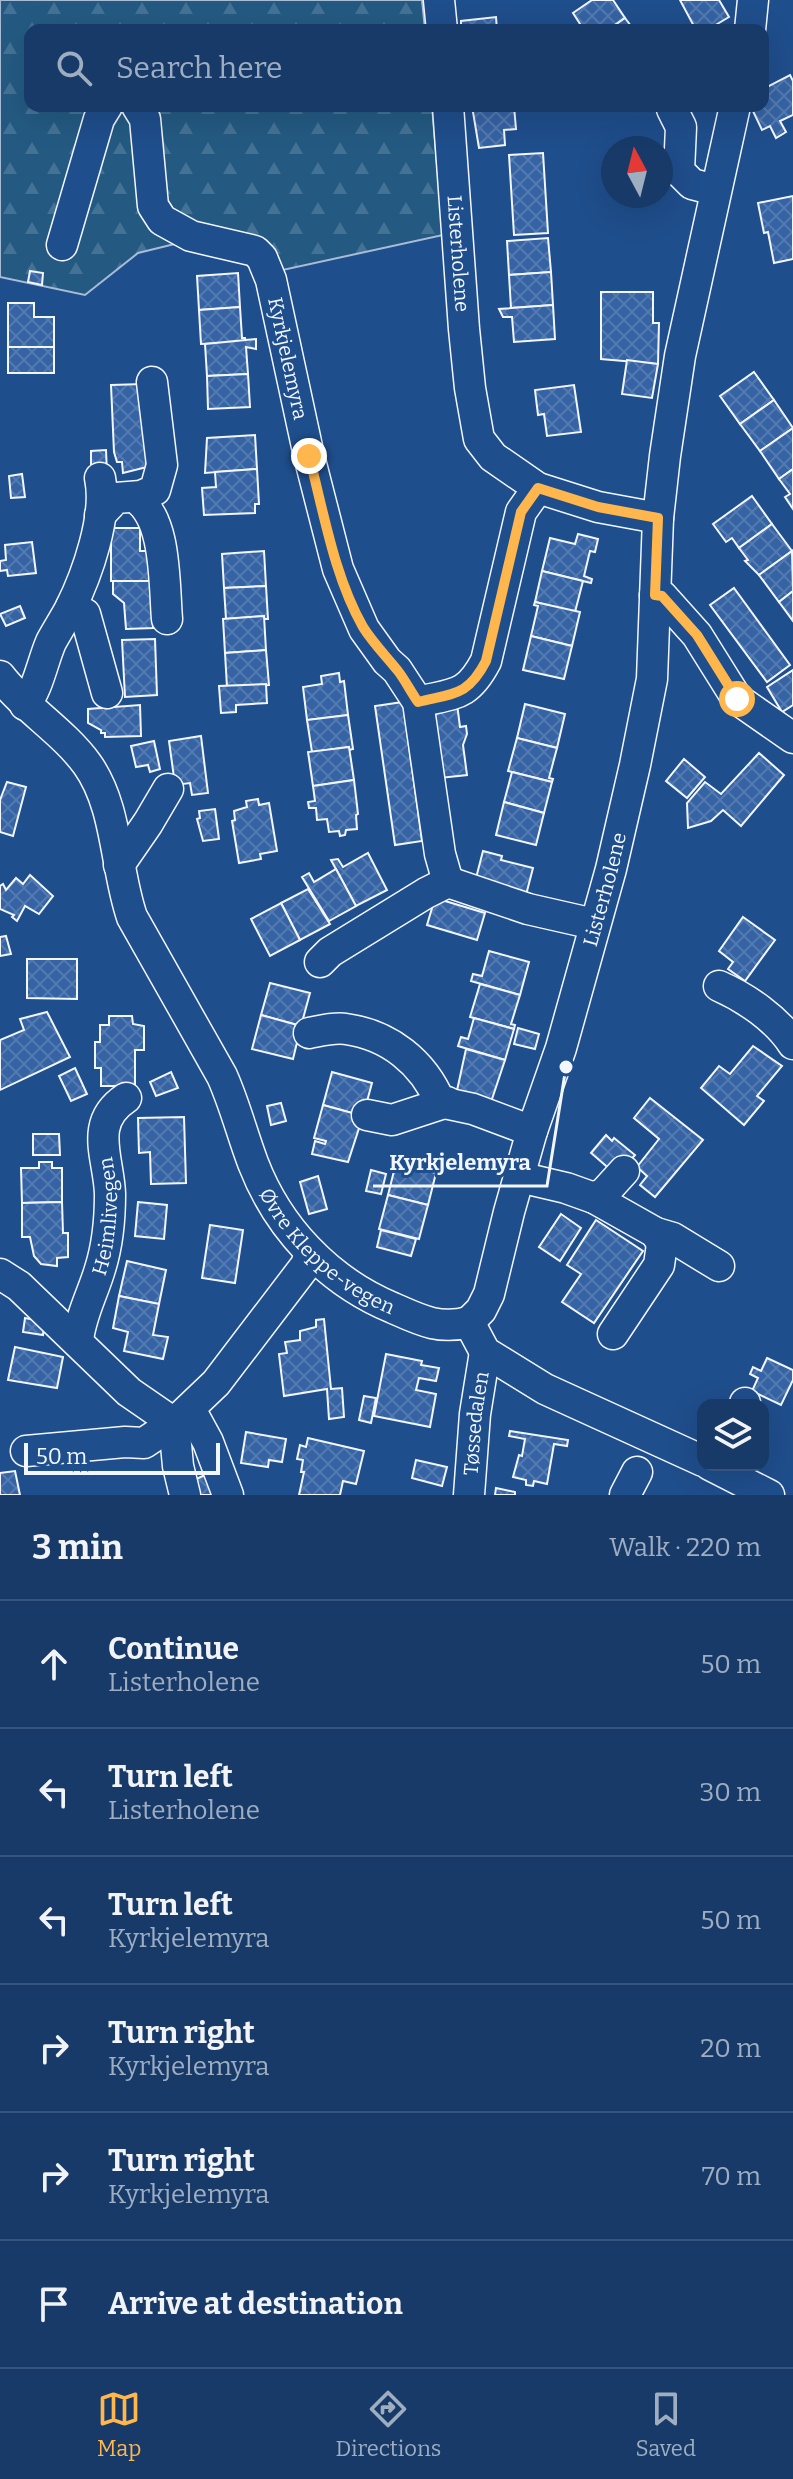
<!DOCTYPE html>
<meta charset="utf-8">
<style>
body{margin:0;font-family:Bitter,serif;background:#244571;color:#f1f3f6}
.controls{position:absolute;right:24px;bottom:24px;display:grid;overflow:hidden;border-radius:16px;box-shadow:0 8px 32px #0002}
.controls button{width:72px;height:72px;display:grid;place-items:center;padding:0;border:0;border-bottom:2px solid #36547d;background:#173a69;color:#f1f3f6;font:40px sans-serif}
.compass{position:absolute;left:601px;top:136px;width:72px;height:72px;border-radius:50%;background:#173a69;box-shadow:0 8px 32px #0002;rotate:353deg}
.scale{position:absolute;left:24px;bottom:20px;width:196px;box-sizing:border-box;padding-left:8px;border:4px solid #f2f6ff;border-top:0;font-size:22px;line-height:28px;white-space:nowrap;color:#f2f6ff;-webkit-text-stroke:6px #1f4e8c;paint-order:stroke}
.stop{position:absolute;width:24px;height:24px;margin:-18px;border:6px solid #ffb74d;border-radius:50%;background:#fff}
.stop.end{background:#ffb74d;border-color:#fff;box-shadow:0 2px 8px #0008}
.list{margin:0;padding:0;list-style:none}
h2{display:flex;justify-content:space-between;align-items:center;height:104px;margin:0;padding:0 32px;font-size:34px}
h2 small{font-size:26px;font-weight:400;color:#9eadc0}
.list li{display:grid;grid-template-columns:52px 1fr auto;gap:24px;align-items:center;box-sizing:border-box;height:128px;padding:0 32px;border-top:2px solid #36547d}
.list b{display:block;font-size:30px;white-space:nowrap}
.list p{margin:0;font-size:26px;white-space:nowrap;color:#9eadc0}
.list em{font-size:26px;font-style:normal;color:#9eadc0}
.icon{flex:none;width:44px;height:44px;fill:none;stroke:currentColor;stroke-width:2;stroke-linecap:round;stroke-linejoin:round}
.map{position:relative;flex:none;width:793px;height:1495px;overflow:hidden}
.search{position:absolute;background:#173a69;box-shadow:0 8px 32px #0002;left:24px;right:24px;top:24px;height:88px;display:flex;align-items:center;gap:20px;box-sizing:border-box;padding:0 28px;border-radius:16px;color:#9eadc0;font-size:30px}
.sheet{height:872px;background:#173a69}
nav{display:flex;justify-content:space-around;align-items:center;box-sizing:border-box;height:112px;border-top:2px solid #36547d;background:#173a69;font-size:22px;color:#9eadc0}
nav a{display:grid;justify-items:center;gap:4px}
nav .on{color:#ffb74d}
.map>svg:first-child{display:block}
.forest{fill:url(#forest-firs);stroke:#a8bbd7;stroke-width:2}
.building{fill:url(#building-cross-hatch);stroke:#f2f6ff;stroke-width:2}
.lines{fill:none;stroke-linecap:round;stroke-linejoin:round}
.minor-casing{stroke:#f2f6ff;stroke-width:33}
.minor{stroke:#1f4e8c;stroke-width:30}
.route{stroke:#ffb74d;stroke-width:10}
.labels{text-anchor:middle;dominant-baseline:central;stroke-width:6;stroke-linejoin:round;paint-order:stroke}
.street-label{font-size:20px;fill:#f2f6ff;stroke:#1f4e8c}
.leader{fill:none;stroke:#f2f6ff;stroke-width:3}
.callout-dot{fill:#f2f6ff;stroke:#1f4e8c;stroke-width:3}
.callout-label{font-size:22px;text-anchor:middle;font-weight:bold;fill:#f2f6ff;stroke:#1f4e8c;stroke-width:6;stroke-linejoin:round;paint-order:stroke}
</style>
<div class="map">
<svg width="793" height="1495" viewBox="0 0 793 1495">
<defs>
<pattern id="forest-firs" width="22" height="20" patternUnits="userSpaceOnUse" patternTransform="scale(2)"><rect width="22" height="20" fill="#245a82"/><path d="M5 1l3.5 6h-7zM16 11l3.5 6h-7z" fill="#447295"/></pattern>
<pattern id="building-cross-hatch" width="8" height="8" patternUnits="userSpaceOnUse" patternTransform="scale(2)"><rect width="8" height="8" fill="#3563a3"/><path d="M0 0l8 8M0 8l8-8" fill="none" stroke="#537ab1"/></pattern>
</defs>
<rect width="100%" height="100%" fill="#1f4e8c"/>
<path class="forest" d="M 0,0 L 422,0 L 425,30 L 30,30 L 30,106 L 432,106 L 443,235 L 269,273 L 195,239 L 138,253 L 85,295 L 0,277 Z"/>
<g class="building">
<path d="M 592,0 L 613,0 L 625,18 L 608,30 L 584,30 L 573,13 Z"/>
<path d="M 680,0 L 719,0 L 729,17 L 707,30 L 696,30 Z"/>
<path d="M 496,17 L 497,30 L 508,30 L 461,30 L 461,21 Z"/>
<path d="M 625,18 L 634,30 L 608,30 Z"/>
<path d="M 790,75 L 793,81 L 793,115 L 780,121 L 786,132 L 776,138 L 770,126 L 762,130 L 751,107 L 763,106 L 765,100 L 763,89 Z"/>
<path d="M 472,106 L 514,106 L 516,129 L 504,130 L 505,145 L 479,148 Z"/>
<path d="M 543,153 L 548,233 L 514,235 L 509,155 Z"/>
<path d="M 793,196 L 793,259 L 774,263 L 768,232 L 764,233 L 758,203 Z"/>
<path d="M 548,238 L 551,272 L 509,275 L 507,241 Z"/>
<path d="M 30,271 L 43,273 L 42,285 L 28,282 Z"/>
<path d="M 551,272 L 553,305 L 511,308 L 509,275 Z"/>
<path d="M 238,273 L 240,307 L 199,310 L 197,276 Z"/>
<path d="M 601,292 L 653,292 L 653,323 L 659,323 L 658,364 L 601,359 Z"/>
<path d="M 8,303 L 34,303 L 34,317 L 54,317 L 54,347 L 8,347 Z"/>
<path d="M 553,305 L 555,339 L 514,342 L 512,317 L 503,317 L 499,309 Z"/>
<path d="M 240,307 L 242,338 L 245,338 L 246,342 L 201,344 L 199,310 Z"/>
<path d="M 256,339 L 256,349 L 246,347 L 248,374 L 207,376 L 205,344 Z"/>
<rect x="8" y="347" width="46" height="26"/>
<path d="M 627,360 L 658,364 L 652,398 L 622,394 Z"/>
<path d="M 754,372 L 774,400 L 740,424 L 720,396 Z"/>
<path d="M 248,374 L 250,407 L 208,409 L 207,376 Z"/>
<path d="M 143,384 L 147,467 L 123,473 L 122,462 L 117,462 L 114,452 L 111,385 Z"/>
<path d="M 574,385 L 581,432 L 547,436 L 544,414 L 538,415 L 535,390 Z"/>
<path d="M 774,400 L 793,428 L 760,451 L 740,424 Z"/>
<path d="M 793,428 L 793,469 L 779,479 L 760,451 Z"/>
<path d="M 255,435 L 257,469 L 205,473 L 207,438 Z"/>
<path d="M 106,450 L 107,473 L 91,474 L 91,451 Z"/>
<path d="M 257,469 L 259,504 L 255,504 L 255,513 L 204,515 L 202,488 L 216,487 L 215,472 Z"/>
<path d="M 793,469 L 793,509 L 785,497 L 790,494 L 779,479 Z"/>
<path d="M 22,474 L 25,497 L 11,498 L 9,476 Z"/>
<path d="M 752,496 L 772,524 L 739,548 L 732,538 L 726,542 L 713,524 Z"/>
<path d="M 772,524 L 792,551 L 759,575 L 745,561 L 748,560 L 739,548 Z"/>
<path d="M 111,528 L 140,528 L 140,551 L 152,551 L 152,581 L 111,581 Z"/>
<path d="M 578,534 L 598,539 L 595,552 L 590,551 L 584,576 L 592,579 L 591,583 L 542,571 L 550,538 L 575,544 Z"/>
<path d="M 32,542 L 36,573 L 8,576 L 7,570 L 0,571 L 0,561 L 6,560 L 5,545 Z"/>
<path d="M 264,551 L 266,586 L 224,588 L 222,554 Z"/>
<path d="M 792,551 L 793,591 L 779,602 L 759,575 Z"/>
<path d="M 542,571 L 583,581 L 575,612 L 535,602 Z"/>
<path d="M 113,581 L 152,581 L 153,628 L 126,629 L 124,603 L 113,594 Z"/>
<path d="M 266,586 L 268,619 L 264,619 L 264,616 L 226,619 L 224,588 Z"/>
<path d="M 734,588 L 790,665 L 767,682 L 710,605 Z"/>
<path d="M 793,591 L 793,621 L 779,602 Z"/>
<path d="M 535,602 L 580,612 L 572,646 L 531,636 L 538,606 L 534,605 Z"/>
<path d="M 20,606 L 25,618 L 6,626 L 0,614 Z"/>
<path d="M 264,616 L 266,650 L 225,653 L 223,619 Z"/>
<path d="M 531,636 L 572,646 L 564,679 L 523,670 Z"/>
<path d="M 155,639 L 157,695 L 125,697 L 122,640 Z"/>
<path d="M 266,650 L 269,685 L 227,687 L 225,653 Z"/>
<path d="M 793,670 L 793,705 L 782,712 L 767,687 Z"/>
<path d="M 339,673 L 340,682 L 344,681 L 348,715 L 307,720 L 303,687 L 322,684 L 321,676 Z"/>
<path d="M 266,684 L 267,703 L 236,705 L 236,712 L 221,713 L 219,686 Z"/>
<path d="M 403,702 L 422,841 L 395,845 L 375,706 Z"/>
<path d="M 457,704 L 460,727 L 466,726 L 467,734 L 463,745 L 467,775 L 440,778 L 430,709 Z"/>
<path d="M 525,704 L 565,714 L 557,748 L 517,738 Z"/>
<path d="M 140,705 L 141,736 L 105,737 L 105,733 L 101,733 L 101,730 L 88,723 L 88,709 Z"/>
<path d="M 348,715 L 353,749 L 349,750 L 349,747 L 312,752 L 307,720 Z"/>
<path d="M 201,736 L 208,793 L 192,795 L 190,783 L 175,785 L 169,741 Z"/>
<path d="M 517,738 L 557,748 L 549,778 L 553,779 L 552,782 L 508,771 Z"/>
<path d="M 154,741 L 160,769 L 150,772 L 148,765 L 136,767 L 131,746 Z"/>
<path d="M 349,747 L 354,780 L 313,786 L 308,752 Z"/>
<path d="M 759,753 L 784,775 L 741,826 L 723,810 L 711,821 L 688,828 L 687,803 L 705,782 L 721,794 Z"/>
<path d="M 684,759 L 705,777 L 687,798 L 666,781 Z"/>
<path d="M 512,772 L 552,782 L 544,813 L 504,802 Z"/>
<path d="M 354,780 L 358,814 L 356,815 L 357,829 L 346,830 L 345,835 L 340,836 L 339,831 L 329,832 L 327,819 L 317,820 L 316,808 L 309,808 L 308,802 L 315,801 L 313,786 Z"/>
<path d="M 7,782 L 26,787 L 13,836 L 0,832 L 0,800 Z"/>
<path d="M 258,799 L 259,805 L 269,803 L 277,851 L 260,854 L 261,859 L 239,863 L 232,821 L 235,820 L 234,811 L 247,807 L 246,801 Z"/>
<path d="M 504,802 L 544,813 L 536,845 L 496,835 Z"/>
<path d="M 215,809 L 219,839 L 203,841 L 197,819 L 200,818 L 199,811 Z"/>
<path d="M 483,851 L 502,856 L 501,860 L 533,868 L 526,895 L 475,882 Z"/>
<path d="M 368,853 L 387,890 L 356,906 L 331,860 L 338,859 L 343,867 Z"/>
<path d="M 336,869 L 356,906 L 329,921 L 302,877 L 309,873 L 314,882 Z"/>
<path d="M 30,875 L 53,896 L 39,914 L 25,906 L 17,921 L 12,917 L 14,915 L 0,909 L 0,886 L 3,884 L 6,890 L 16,878 L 23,884 Z"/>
<path d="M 308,889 L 330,924 L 300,940 L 281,903 Z"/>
<path d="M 435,898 L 485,913 L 477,940 L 427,925 Z"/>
<path d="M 281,903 L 300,940 L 270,956 L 251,919 Z"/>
<path d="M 743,917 L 775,940 L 745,981 L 728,969 L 733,962 L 719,951 Z"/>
<path d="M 6,936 L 11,954 L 0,956 L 0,937 Z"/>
<path d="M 489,951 L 529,962 L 520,995 L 471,981 L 473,974 L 482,976 Z"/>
<path d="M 27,959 L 77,959 L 77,999 L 27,998 Z"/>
<path d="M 270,983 L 310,993 L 301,1026 L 261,1015 Z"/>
<path d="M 480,984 L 520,995 L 511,1024 L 515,1025 L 514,1029 L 470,1017 Z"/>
<path d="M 47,1012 L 70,1057 L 0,1090 L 0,1040 L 24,1030 L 20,1019 Z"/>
<path d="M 261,1015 L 301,1026 L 293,1059 L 252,1049 Z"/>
<path d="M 109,1016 L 132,1016 L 133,1024 L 144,1026 L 144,1050 L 135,1050 L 135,1086 L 101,1086 L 101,1068 L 95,1068 L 95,1042 L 100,1042 L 100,1025 L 109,1025 Z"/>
<path d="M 474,1018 L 514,1029 L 505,1060 L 458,1046 L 461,1037 L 468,1039 Z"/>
<path d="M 518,1028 L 539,1034 L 535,1049 L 514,1044 Z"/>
<path d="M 753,1046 L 782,1066 L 757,1096 L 764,1101 L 744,1125 L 701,1088 L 719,1066 L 730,1074 Z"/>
<path d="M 466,1049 L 505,1060 L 490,1105 L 456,1095 Z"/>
<path d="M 75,1068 L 87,1094 L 71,1101 L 59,1076 Z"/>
<path d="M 171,1072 L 178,1088 L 156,1096 L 150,1082 Z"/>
<path d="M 332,1072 L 372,1083 L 363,1116 L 323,1105 Z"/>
<path d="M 650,1098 L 703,1140 L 655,1197 L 640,1185 L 647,1176 L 637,1167 L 659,1139 L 634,1118 Z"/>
<path d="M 281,1103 L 286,1121 L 271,1125 L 267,1106 Z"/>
<path d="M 323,1105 L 363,1116 L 348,1162 L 312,1154 L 315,1141 L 325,1144 L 326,1141 L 314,1138 Z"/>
<path d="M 184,1117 L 186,1183 L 151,1184 L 150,1152 L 139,1153 L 138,1118 Z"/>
<path d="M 33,1134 L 59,1134 L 60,1155 L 33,1155 Z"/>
<path d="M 606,1135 L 612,1141 L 614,1138 L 635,1155 L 628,1163 L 612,1171 L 591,1153 Z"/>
<path d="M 39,1162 L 52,1162 L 52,1168 L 62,1168 L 62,1202 L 22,1203 L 21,1168 L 39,1168 Z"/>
<path d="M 396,1163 L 436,1173 L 428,1205 L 388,1195 Z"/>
<path d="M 371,1170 L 386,1174 L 381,1194 L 366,1191 Z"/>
<path d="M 318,1176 L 327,1209 L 309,1214 L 300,1182 Z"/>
<path d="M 388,1195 L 428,1205 L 419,1239 L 379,1229 Z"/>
<path d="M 62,1202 L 63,1233 L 68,1233 L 68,1257 L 57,1258 L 57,1266 L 41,1264 L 34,1256 L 30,1237 L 22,1237 L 22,1203 Z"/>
<path d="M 138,1202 L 167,1205 L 164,1239 L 135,1236 Z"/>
<path d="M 561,1214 L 581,1228 L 560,1261 L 539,1247 Z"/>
<path d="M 596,1220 L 643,1251 L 594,1323 L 562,1302 L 581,1274 L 567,1265 Z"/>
<path d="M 210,1225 L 243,1230 L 235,1283 L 202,1278 Z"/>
<path d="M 381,1230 L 416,1239 L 411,1256 L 377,1247 Z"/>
<path d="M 127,1261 L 166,1270 L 159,1304 L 119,1296 Z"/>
<path d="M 119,1296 L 159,1304 L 153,1335 L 168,1337 L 163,1359 L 124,1351 L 128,1332 L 113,1328 Z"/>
<path d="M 25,1318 L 45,1322 L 43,1335 L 23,1332 Z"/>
<path d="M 324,1319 L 331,1389 L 342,1388 L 344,1417 L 329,1419 L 327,1389 L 284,1396 L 279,1354 L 287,1353 L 285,1342 L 300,1340 L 300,1331 L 316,1327 L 316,1320 Z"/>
<path d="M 15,1347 L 63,1357 L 57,1388 L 8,1380 Z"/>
<path d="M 386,1354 L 422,1361 L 421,1365 L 439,1368 L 436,1381 L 419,1378 L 416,1390 L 436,1394 L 430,1427 L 374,1416 Z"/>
<path d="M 767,1358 L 793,1370 L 793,1380 L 781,1405 L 752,1391 L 758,1378 L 750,1374 L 753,1367 L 761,1371 Z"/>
<path d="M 364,1396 L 376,1398 L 371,1423 L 359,1420 Z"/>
<path d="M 510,1431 L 568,1440 L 567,1446 L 554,1444 L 547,1484 L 534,1481 L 533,1486 L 526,1485 L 526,1480 L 513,1477 L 519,1455 L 522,1456 L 525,1439 L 509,1436 Z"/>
<path d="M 246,1432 L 286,1439 L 282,1462 L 269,1460 L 268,1467 L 241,1463 Z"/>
<path d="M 308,1438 L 364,1451 L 356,1484 L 343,1481 L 340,1495 L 299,1495 L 304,1472 L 301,1472 L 303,1460 L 297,1459 L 300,1445 L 306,1447 Z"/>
<path d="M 416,1460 L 447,1467 L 442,1486 L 412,1478 Z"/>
<path d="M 15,1471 L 20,1495 L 0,1495 L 0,1473 Z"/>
<path d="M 211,1472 L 222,1495 L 196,1495 L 190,1482 Z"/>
<path d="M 496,1488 L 515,1492 L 515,1495 L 495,1495 Z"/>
</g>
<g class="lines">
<defs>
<g id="minor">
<path d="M 439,0 L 442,30"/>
<path d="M 750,30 L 753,0"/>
<path id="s1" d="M 137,106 L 145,119 L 153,206 L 162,220 L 191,236 L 255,251 L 262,258 L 271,280 L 309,456 L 338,569 L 364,629 L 387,661 L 397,670 L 418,702 L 440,854 L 448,882"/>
<path id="s2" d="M 448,106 L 464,329 L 470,388 L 479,439 L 493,457 L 538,488 L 598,507 L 658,518"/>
<path d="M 672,109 L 681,127 L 679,171 L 692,184 L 715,190"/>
<path d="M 62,245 L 99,119 L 107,106"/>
<path d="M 134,497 C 167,516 164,584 167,619"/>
<path d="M 100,515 L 116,498 L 141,496 L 155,490 L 162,465 L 152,382"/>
<path d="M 655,595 L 662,596 L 697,635 L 737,699 L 793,738"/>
<path d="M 71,607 L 85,614 L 107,693"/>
<path id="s3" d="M 0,676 C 25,709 63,731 87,764 C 118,807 115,868 132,917 L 222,1076 C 235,1105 242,1134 253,1163 C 278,1228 328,1281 393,1308 C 420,1320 439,1330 469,1322"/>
<path d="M 418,702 C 455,693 467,697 486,661 L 521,512 L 538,488"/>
<path d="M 25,705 C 39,686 42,663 51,642 C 57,631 64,620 70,609 C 87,575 108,516 100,478"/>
<path d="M 119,865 L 148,823 L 168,789"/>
<path d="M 320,962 L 330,952 L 426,893 L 448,882 L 528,909 L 594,924"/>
<path d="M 719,986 C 746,998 777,1019 793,1044"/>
<path d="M 309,1033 C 320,1031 334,1027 346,1029 C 389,1035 423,1062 440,1102 L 473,1109 L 532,1131"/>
<path d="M 367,1115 L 392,1120 L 447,1102"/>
<path d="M 519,1177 L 566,1188 L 594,1198 L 656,1233 L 673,1238 L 719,1266"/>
<path d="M 594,1198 L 604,1193 L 624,1171"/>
<path d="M 0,1274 L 19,1286 L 129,1392 L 174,1423 L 178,1466 L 185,1495"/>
<path id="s4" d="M 469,1322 L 481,1310 L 489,1294 L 509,1212 L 532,1131 L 561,1048 L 611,869 L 635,765 L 652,679 L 658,518 L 665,456 L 680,356 L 735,106"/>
<path d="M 469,1322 L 485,1352 L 545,1389 L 703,1461"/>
<path d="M 613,1334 L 659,1265 L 662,1244 L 656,1233"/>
<path id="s5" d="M 78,1340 C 81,1314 93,1293 100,1269 C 107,1247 110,1217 110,1194 C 109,1158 88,1123 126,1098"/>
<path d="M 745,1405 L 745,1403"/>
<path d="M 190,1409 L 208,1442 L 228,1495"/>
<path d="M 26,1451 L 125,1442 L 144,1443 L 174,1423 L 216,1383 L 306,1265 L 310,1253"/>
<path d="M 710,1465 L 769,1495"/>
<path id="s6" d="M 469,1495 L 475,1414 L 485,1352"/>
<path d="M 625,1495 L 637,1472"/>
</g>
</defs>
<use href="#minor" class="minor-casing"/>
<use href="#minor" class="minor"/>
</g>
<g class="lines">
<path class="route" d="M 309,456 C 324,513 334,576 363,627 C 373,643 386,656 398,671 C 405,680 411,692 418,702 C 454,693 468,696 486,661 L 521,512 L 538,488 L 598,507 L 658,518 L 655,595 L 662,596 L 697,635 L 737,699"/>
</g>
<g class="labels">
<g class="street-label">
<text stroke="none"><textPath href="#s2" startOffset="148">Listerholene</textPath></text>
<text stroke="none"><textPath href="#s1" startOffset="332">Kyrkjelemyra</textPath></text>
<text stroke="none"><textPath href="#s4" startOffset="456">Listerholene</textPath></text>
<text stroke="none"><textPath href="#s5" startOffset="128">Heimlivegen</textPath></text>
<text stroke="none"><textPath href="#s3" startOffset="678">Øvre Kleppe-vegen</textPath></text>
<text stroke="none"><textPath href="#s6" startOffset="72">Tøssedalen</textPath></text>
</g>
</g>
<path class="leader" d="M566 1067L547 1186H373"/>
<circle class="callout-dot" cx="566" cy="1067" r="8"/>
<g class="callout-label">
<text x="460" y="1170">Kyrkjelemyra</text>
</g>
</svg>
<div class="controls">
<button><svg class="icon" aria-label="layers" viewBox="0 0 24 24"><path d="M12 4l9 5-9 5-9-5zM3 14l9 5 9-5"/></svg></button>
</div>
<svg class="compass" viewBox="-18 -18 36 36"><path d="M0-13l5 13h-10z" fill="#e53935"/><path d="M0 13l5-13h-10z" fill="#9eadc0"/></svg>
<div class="scale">50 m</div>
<div class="stop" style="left:737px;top:699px"></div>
<div class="stop end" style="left:309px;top:456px"></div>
<div class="search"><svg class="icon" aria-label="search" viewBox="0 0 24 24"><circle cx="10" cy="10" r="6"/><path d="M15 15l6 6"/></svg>Search here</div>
</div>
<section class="sheet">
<h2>3 min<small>Walk · 220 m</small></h2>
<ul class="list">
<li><svg class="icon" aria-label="ahead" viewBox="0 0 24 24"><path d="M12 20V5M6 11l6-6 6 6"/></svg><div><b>Continue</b><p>Listerholene</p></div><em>50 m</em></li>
<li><svg class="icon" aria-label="left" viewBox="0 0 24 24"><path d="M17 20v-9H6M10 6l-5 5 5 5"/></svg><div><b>Turn left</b><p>Listerholene</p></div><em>30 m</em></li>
<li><svg class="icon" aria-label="left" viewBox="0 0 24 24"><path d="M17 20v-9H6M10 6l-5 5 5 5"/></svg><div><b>Turn left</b><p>Kyrkjelemyra</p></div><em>50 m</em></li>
<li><svg class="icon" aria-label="right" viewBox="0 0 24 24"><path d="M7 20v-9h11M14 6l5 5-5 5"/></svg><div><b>Turn right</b><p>Kyrkjelemyra</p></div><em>20 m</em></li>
<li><svg class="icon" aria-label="right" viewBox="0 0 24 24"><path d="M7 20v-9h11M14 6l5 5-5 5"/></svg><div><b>Turn right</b><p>Kyrkjelemyra</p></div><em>70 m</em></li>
<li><svg class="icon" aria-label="arrive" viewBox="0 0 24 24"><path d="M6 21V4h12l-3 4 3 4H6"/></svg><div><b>Arrive at destination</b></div></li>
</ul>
</section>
<nav>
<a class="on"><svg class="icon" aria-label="map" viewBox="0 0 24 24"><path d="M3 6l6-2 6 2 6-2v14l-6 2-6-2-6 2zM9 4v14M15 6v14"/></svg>Map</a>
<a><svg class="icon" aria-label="directions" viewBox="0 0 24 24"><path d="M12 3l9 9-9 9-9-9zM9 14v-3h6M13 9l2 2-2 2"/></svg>Directions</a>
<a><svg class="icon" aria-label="saved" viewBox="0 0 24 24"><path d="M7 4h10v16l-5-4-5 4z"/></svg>Saved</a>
</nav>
